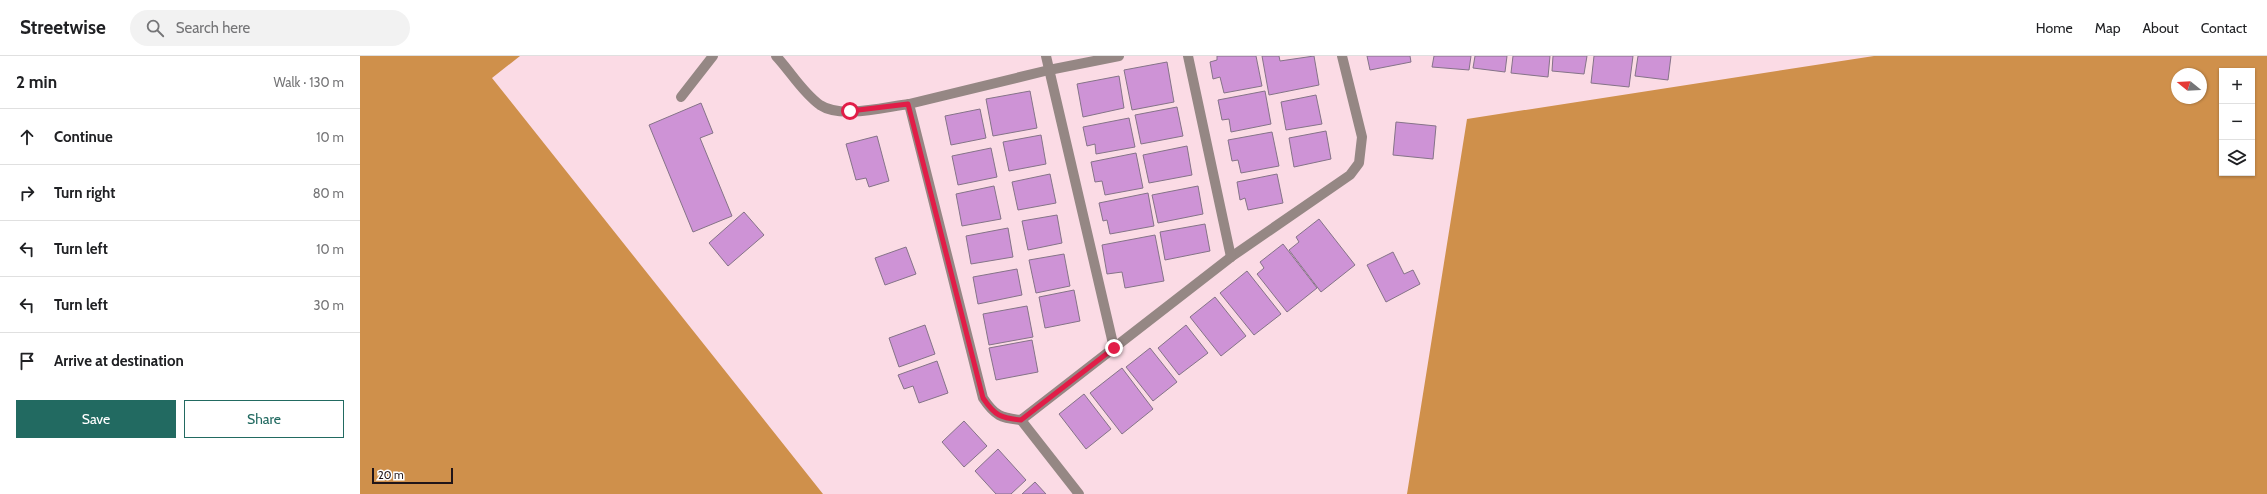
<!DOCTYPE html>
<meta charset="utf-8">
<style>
body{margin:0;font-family:Cabin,sans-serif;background:#f2f2f2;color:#202124}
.controls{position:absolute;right:12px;top:12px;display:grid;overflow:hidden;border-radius:0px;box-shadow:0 1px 3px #0004}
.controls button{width:36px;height:36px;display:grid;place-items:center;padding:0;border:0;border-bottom:1px solid #e0e0e0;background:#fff;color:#202124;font:20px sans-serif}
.compass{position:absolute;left:1811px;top:12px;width:36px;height:36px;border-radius:50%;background:#fff;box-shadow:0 1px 3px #0004;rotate:288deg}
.scale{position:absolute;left:12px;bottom:10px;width:81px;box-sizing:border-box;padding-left:4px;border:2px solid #201519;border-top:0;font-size:11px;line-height:14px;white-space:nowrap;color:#201519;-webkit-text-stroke:3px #fff;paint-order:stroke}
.stop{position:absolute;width:12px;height:12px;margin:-9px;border:3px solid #e11d48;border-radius:50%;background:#fff}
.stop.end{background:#e11d48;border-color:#fff;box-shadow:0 1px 4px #0008}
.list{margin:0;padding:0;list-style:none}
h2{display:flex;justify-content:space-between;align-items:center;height:52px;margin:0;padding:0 16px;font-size:17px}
h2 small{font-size:13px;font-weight:400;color:#757577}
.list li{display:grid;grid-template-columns:26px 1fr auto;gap:12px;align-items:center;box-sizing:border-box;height:56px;padding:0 16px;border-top:1px solid #e0e0e0}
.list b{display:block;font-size:15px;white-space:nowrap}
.list em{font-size:13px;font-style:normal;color:#757577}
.actions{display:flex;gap:8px;padding:12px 16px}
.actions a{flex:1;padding:9px 0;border:1px solid #226a61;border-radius:0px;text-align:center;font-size:14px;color:#226a61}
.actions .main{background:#226a61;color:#fff}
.icon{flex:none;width:22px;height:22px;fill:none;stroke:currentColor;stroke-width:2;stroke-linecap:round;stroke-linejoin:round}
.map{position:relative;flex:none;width:1907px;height:438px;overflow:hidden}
header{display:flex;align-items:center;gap:24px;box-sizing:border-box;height:56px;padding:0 20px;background:#fff;border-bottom:1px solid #e0e0e0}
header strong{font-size:19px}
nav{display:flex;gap:22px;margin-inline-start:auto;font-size:14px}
.search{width:280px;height:36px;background:#f2f2f2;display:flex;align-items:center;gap:10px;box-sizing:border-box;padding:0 14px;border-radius:22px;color:#757577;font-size:15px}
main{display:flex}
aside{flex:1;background:#fff}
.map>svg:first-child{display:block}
.forest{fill:#cf904b;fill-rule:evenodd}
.building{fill:#ce93d6;stroke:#857388}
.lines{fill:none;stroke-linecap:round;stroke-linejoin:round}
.service{stroke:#958784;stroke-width:10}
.minor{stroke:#958784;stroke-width:10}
.route{stroke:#e11d48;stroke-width:5}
</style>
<header>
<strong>Streetwise</strong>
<div class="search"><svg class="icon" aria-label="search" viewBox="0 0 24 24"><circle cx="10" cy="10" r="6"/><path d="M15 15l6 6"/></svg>Search here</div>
<nav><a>Home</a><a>Map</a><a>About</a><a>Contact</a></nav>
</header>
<main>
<aside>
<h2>2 min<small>Walk · 130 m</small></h2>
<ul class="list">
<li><svg class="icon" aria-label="ahead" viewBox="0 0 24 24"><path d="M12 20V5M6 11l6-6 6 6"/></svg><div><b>Continue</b></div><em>10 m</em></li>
<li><svg class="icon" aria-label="right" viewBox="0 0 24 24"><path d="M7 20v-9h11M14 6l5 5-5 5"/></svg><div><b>Turn right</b></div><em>80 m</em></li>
<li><svg class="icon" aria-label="left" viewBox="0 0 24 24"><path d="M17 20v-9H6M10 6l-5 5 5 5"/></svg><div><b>Turn left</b></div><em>10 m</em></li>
<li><svg class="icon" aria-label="left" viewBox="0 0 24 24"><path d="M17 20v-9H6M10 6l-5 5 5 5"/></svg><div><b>Turn left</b></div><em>30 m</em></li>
<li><svg class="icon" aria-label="arrive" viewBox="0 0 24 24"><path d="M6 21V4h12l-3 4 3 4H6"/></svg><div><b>Arrive at destination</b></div></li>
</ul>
<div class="actions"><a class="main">Save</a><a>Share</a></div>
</aside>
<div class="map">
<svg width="1907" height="438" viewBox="0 0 1907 438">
<rect width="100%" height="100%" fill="#fbdbe5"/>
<g class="forest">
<path d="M 0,0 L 160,0 L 132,22 L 463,438 L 0,438 Z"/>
<path d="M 1514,0 L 1907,0 L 1907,438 L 1047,438 L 1107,63 ZM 1862,15 L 1892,15 L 1892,117 L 1862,117 ZM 1817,18 L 1841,18 L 1841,42 L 1817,42 Z"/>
</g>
<g class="building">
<path d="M 857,0 L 896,0 L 902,30 L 864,37 L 860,21 L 853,23 L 850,6 L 857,4 Z"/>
<path d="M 902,0 L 919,0 L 920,5 L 954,0 L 959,29 L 909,39 Z"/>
<path d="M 1007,0 L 1050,0 L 1051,6 L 1010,14 Z"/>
<path d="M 1074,0 L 1111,0 L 1109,14 L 1072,11 Z"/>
<path d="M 1115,0 L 1147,0 L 1145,16 L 1113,12 Z"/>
<path d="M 1153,0 L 1190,0 L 1188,21 L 1151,17 Z"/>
<path d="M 1193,0 L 1227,0 L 1224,18 L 1192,15 Z"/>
<path d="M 1234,0 L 1273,0 L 1269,31 L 1231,27 Z"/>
<path d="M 1278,0 L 1311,0 L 1308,24 L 1275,20 Z"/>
<path d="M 807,6 L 814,46 L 772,54 L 764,14 Z"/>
<path d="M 759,20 L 764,52 L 723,61 L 717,28 Z"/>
<path d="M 670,35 L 677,72 L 633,80 L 626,43 Z"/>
<path d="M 905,35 L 911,68 L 871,76 L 869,63 L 862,64 L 858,44 Z"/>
<path d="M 956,39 L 962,68 L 926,74 L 921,46 Z"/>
<path d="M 341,47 L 353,77 L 340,82 L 372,160 L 333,176 L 289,69 Z"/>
<path d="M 817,51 L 823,80 L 781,88 L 775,59 Z"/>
<path d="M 620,53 L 626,82 L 591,89 L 585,60 Z"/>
<path d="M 769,62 L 775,91 L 736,98 L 735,88 L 727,90 L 723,71 Z"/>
<path d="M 1036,66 L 1076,70 L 1073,103 L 1033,99 Z"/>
<path d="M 966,75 L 971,103 L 934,111 L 929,82 Z"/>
<path d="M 912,76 L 919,110 L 881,117 L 878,104 L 872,105 L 868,84 Z"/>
<path d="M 681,79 L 686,108 L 649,115 L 643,86 Z"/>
<path d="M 517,80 L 529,125 L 509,131 L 506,122 L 496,124 L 486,88 Z"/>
<path d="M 827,90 L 832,119 L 789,127 L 783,99 Z"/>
<path d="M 631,92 L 637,121 L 598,129 L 592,100 Z"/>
<path d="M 776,97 L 783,132 L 745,139 L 742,125 L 735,126 L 731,106 Z"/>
<path d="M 690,118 L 696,147 L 658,154 L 652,126 Z"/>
<path d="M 917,118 L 923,147 L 888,154 L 885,142 L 880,144 L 877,126 Z"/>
<path d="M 634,130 L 641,163 L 602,170 L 596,138 Z"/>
<path d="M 838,130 L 843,158 L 798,167 L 792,139 Z"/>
<path d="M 788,137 L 794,170 L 750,178 L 747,164 L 743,165 L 739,147 Z"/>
<path d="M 384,156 L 404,179 L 368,210 L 349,187 Z"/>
<path d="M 697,159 L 702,187 L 668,194 L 662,165 Z"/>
<path d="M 959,163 L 995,209 L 961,236 L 929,194 L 939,186 L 936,181 Z"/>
<path d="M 845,168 L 850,195 L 805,204 L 800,176 Z"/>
<path d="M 648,172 L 653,201 L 611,208 L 606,180 Z"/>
<path d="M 795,179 L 804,225 L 765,232 L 762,216 L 747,218 L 742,189 Z"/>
<path d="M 923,188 L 957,232 L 927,256 L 897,218 L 904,212 L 900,206 Z"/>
<path d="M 546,191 L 556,218 L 525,229 L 515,202 Z"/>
<path d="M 1033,196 L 1044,218 L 1053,214 L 1060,228 L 1026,246 L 1007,209 Z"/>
<path d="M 704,198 L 710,230 L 676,237 L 669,204 Z"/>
<path d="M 657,213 L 662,239 L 618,248 L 613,221 Z"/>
<path d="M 887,215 L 921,258 L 894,279 L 860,237 Z"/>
<path d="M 714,234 L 720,265 L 685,272 L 679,241 Z"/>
<path d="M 855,241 L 886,280 L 861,300 L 830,261 Z"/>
<path d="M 667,250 L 673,281 L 629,289 L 623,258 Z"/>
<path d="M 565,269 L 575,298 L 539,311 L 529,282 Z"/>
<path d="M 826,269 L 848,297 L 819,319 L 798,292 Z"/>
<path d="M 672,284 L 678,316 L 636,324 L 629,292 Z"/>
<path d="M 790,292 L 817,326 L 793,345 L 766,311 Z"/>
<path d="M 577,305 L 588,337 L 559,347 L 553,330 L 544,333 L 538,319 Z"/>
<path d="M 762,312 L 793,353 L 762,378 L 730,337 Z"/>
<path d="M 724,338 L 751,373 L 726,393 L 699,358 Z"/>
<path d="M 604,365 L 627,390 L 604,411 L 582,386 Z"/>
<path d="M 638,393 L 666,424 L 651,438 L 636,438 L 615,415 Z"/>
<path d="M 675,426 L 686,438 L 662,438 Z"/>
</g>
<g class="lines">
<g class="service">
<path d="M 416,0 C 431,16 442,36 460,49 C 481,63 524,51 549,48"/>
<path d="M 321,41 L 353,0"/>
</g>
<g class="minor">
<path d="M 686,0 L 754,292"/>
<path d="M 759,0 L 689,14 L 549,48 L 623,342 C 635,360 641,362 661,364 L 871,201 L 990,119 L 999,107 L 1002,81 L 982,0"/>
<path d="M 828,0 L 871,201"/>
<path d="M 661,364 L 719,438"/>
</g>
</g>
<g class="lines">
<path class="route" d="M 490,55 L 548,48 L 623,342 C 635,360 641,362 661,364 L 754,292"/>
</g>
</svg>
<div class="controls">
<button>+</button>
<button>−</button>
<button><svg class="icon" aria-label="layers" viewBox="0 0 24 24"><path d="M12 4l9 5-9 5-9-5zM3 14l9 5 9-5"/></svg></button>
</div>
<svg class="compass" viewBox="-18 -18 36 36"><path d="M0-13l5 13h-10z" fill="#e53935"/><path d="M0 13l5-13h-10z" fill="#757577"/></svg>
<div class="scale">20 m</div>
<div class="stop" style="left:490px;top:55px"></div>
<div class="stop end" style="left:754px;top:292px"></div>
</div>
</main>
